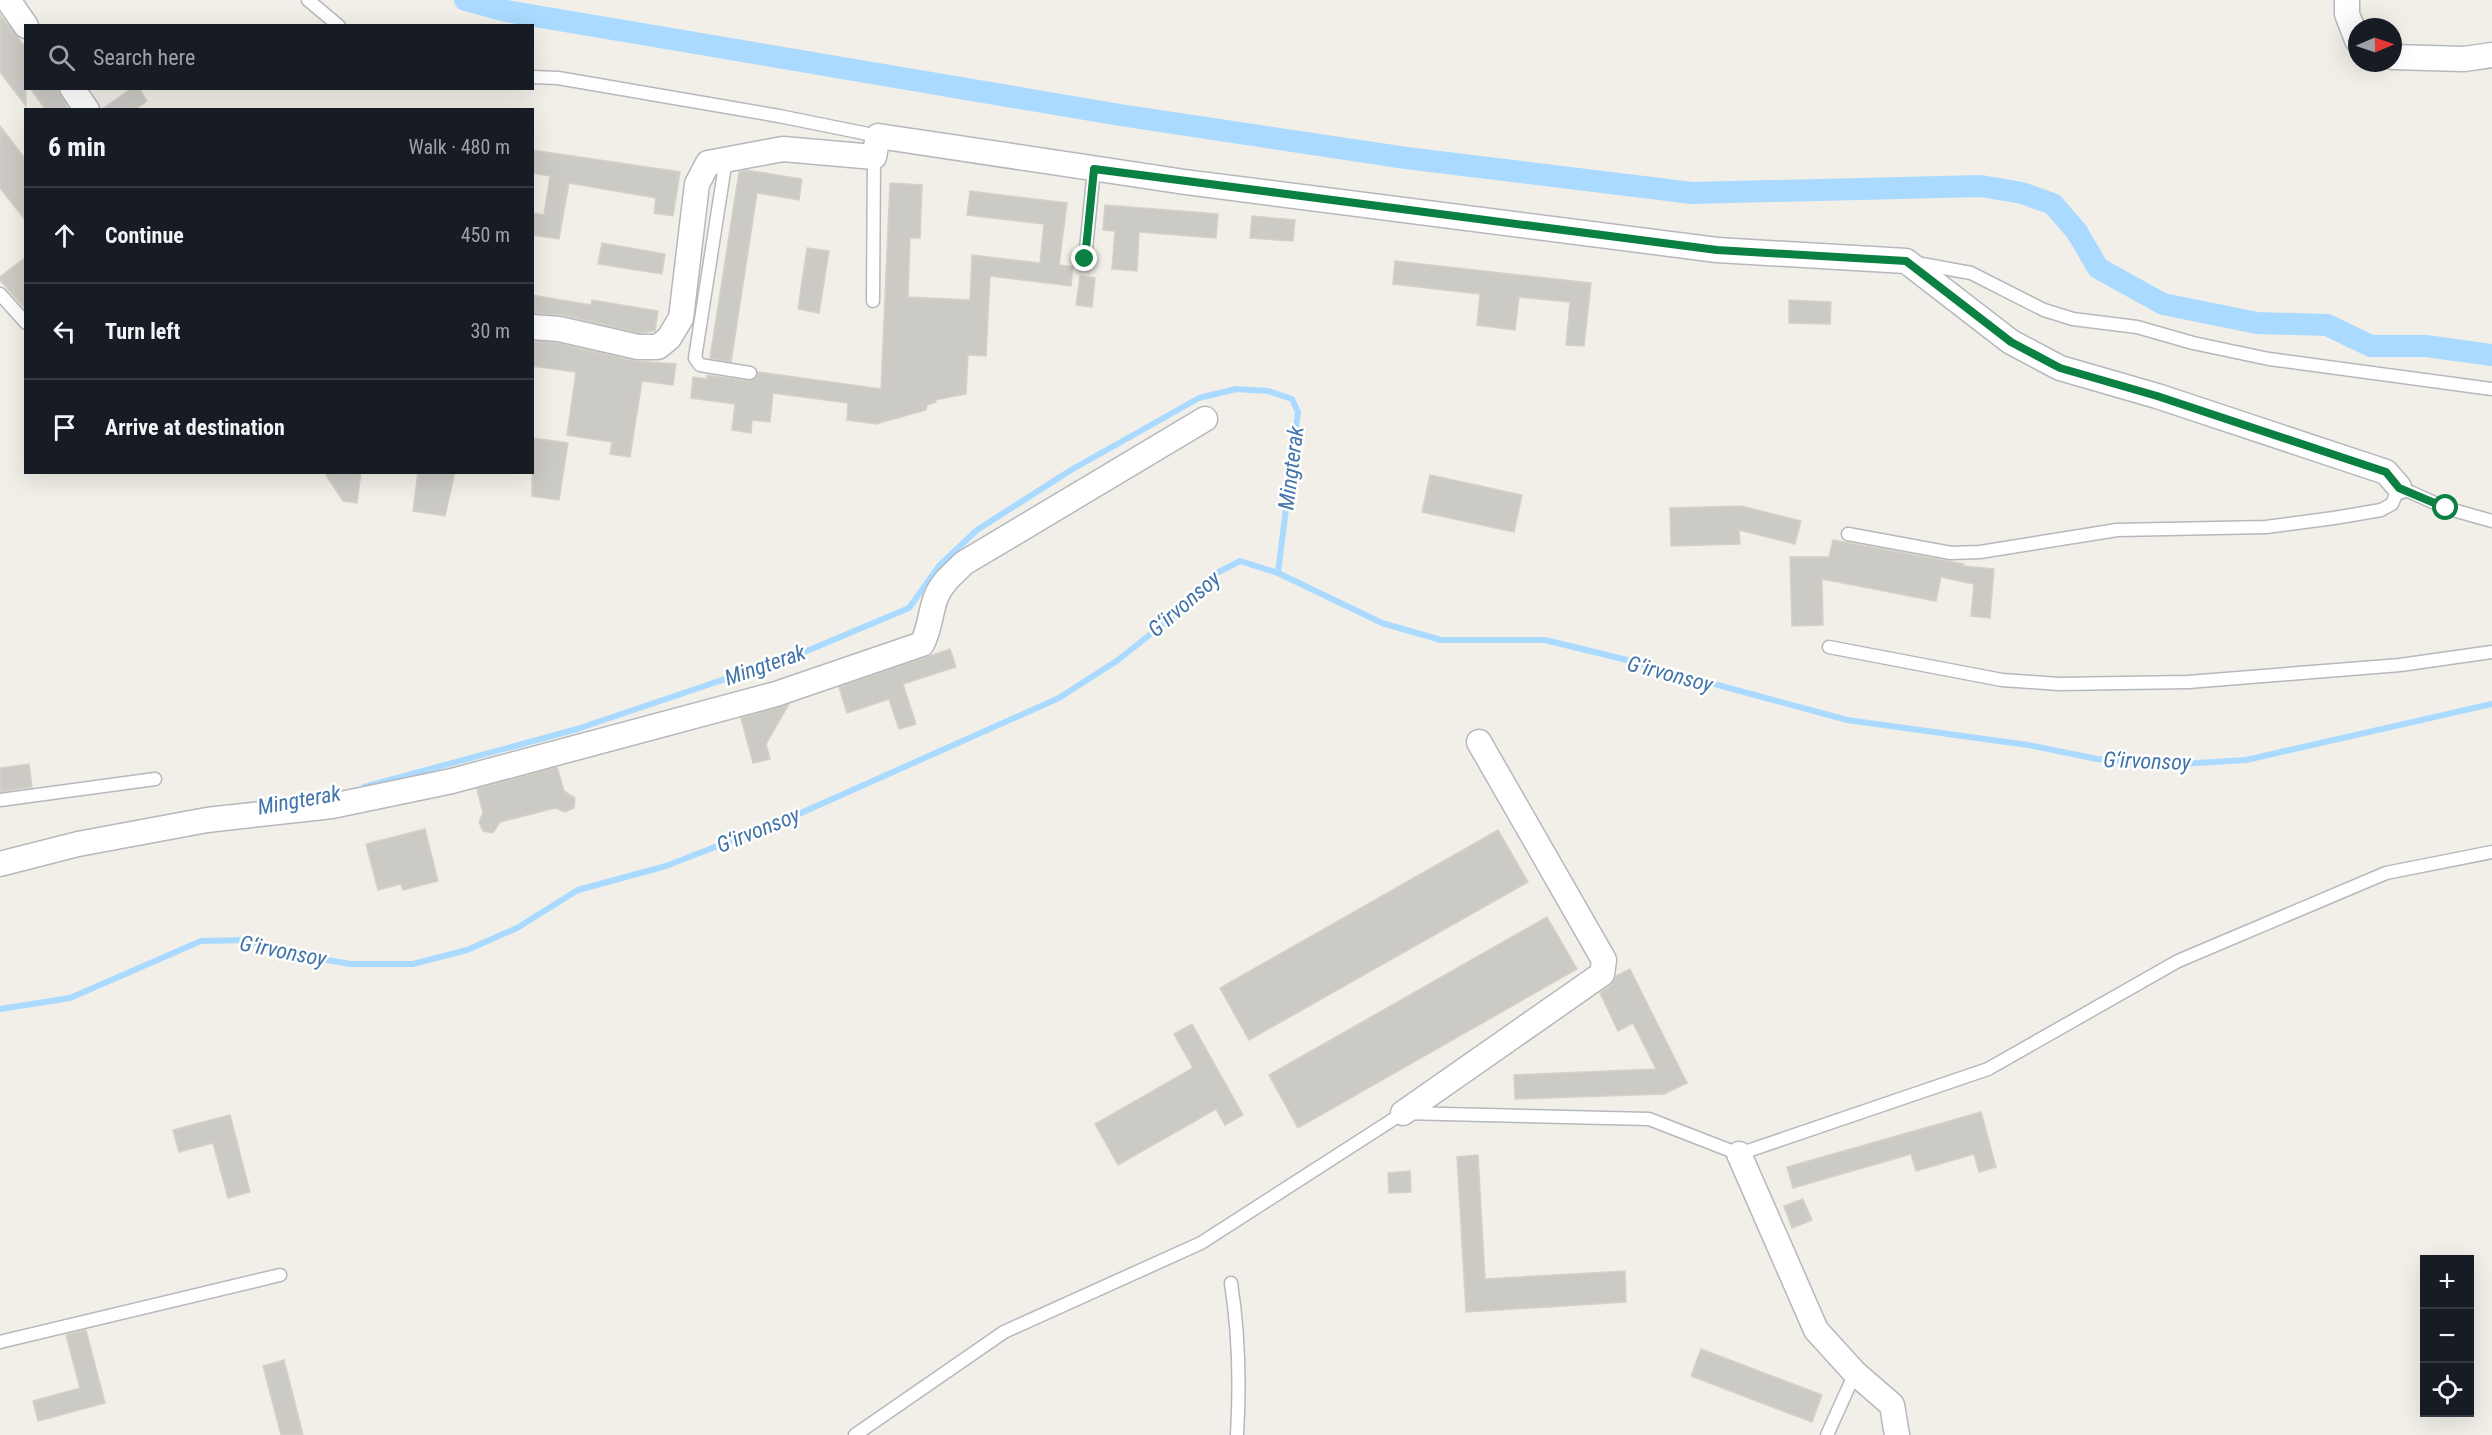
<!DOCTYPE html>
<meta charset="utf-8">
<style>
body{margin:0;font-family:"Roboto Condensed",sans-serif;background:#20242c;color:#f1f3f6}
.controls{position:absolute;right:18px;bottom:18px;display:grid;overflow:hidden;border-radius:0px;box-shadow:0 6px 24px #0002}
.controls button{width:54px;height:54px;display:grid;place-items:center;padding:0;border:0;border-bottom:2px solid #363941;background:#171b24;color:#f1f3f6;font:30px sans-serif}
.compass{position:absolute;left:2348px;top:18px;width:54px;height:54px;border-radius:50%;background:#171b24;box-shadow:0 6px 24px #0002;rotate:88deg}
.stop{position:absolute;width:18px;height:18px;margin:-14px;border:4px solid #0b8043;border-radius:50%;background:#fff}
.stop.end{background:#0b8043;border-color:#fff;box-shadow:0 2px 6px #0008}
.list{margin:0;padding:0;list-style:none}
h2{display:flex;justify-content:space-between;align-items:center;height:78px;margin:0;padding:0 24px;font-size:26px}
h2 small{font-size:20px;font-weight:400;color:#9ea1a6}
.list li{display:grid;grid-template-columns:39px 1fr auto;gap:18px;align-items:center;box-sizing:border-box;height:96px;padding:0 24px;border-top:2px solid #363941}
.list b{display:block;font-size:22px;white-space:nowrap}
.list em{font-size:20px;font-style:normal;color:#9ea1a6}
.icon{flex:none;width:33px;height:33px;fill:none;stroke:currentColor;stroke-width:2;stroke-linecap:round;stroke-linejoin:round}
.map{position:relative;flex:none;width:2492px;height:1435px;overflow:hidden}
.search{position:absolute;background:#171b24;box-shadow:0 6px 24px #0002;left:24px;top:24px;width:510px;height:66px;display:flex;align-items:center;gap:15px;box-sizing:border-box;padding:0 21px;border-radius:0px;color:#9ea1a6;font-size:22px}
.panel{position:absolute;background:#171b24;box-shadow:0 6px 24px #0002;left:24px;top:108px;width:510px;height:366px;border-radius:0px}
.map>svg:first-child{display:block}
.lines{fill:none;stroke-linecap:round;stroke-linejoin:round}
.stream{stroke:#aadaff;stroke-width:6}
.canal{stroke:#aadaff;stroke-width:22}
.building{fill:#cccac5;stroke:#d6d1c6;stroke-width:1.5}
.service-casing{stroke:#b5b8bc;stroke-width:15}
.minor-casing{stroke:#b5b8bc;stroke-width:27}
.service{stroke:#fff;stroke-width:12}
.minor{stroke:#fff;stroke-width:24}
.route{stroke:#0b8043;stroke-width:8}
.labels{text-anchor:middle;dominant-baseline:central;stroke-width:5;stroke-linejoin:round;paint-order:stroke}
.water-label{font-size:22px;font-style:italic;fill:#4174aa;stroke:#fff}
</style>
<div class="map">
<svg width="2492" height="1435" viewBox="0 0 2492 1435">
<rect width="100%" height="100%" fill="#f1efe8"/>
<g class="lines">
<g class="stream">
<path d="M 364,787 L 577,729 L 802,653 L 909,608 L 939,566 L 977,530 L 1071,470 L 1199,398 L 1236,389 L 1268,391 L 1292,399 L 1298,412 L 1278,573"/>
<path d="M 0,1009 L 70,998 L 201,941 L 247,940 L 283,952 L 350,964 L 413,964 L 467,950 L 517,928 L 578,890 L 666,866 L 792,817 L 1059,698 L 1118,660 L 1186,606 L 1211,576 L 1240,561 L 1278,573 L 1382,623 L 1441,640 L 1545,640 L 1619,658 L 1847,720 L 2028,745 L 2097,759 L 2165,765 L 2246,760 L 2492,704"/>
</g>
<path class="canal" d="M 465,0 L 506,11 L 1120,115 L 1406,158 L 1692,193 L 1981,186 L 2022,193 L 2053,204 L 2077,232 L 2098,268 L 2163,304 L 2257,323 L 2327,325 L 2371,346 L 2426,346 L 2492,355"/>
</g>
<g class="building">
<path d="M 0,15 L 26,48 L 26,106 L 0,72 Z"/>
<path d="M 30,88 L 56,88 L 69,110 L 46,110 Z"/>
<path d="M 132,88 L 139,88 L 147,101 L 134,110 L 101,110 Z"/>
<path d="M 0,126 L 26,160 L 26,221 L 0,188 Z"/>
<path d="M 532,150 L 680,172 L 673,216 L 654,213 L 656,198 L 569,183 L 559,239 L 532,235 L 532,213 L 544,215 L 550,176 L 532,173 Z"/>
<path d="M 746,170 L 802,179 L 799,200 L 757,193 L 731,362 L 710,358 L 739,172 Z"/>
<path d="M 890,183 L 922,185 L 920,238 L 910,238 L 908,297 L 970,300 L 972,255 L 1040,263 L 1044,224 L 967,215 L 970,191 L 1067,203 L 1059,265 L 1073,267 L 1071,286 L 990,276 L 986,356 L 968,355 L 966,394 L 935,400 L 936,402 L 927,405 L 926,410 L 876,424 L 847,420 L 848,403 L 773,393 L 770,422 L 752,420 L 751,433 L 732,430 L 735,404 L 691,398 L 693,377 L 707,379 L 707,375 L 749,381 L 756,379 L 758,372 L 881,389 Z"/>
<path d="M 1105,205 L 1218,214 L 1216,238 L 1139,232 L 1137,271 L 1112,269 L 1115,231 L 1103,230 Z"/>
<path d="M 1252,216 L 1295,220 L 1293,241 L 1250,238 Z"/>
<path d="M 602,243 L 665,254 L 662,274 L 598,264 Z"/>
<path d="M 807,248 L 829,251 L 819,313 L 798,309 Z"/>
<path d="M 26,257 L 26,310 L 0,280 L 0,277 Z"/>
<path d="M 1395,261 L 1591,283 L 1584,346 L 1566,345 L 1570,302 L 1519,297 L 1515,330 L 1477,325 L 1480,294 L 1393,284 Z"/>
<path d="M 1080,276 L 1095,278 L 1092,307 L 1076,305 Z"/>
<path d="M 532,295 L 591,305 L 592,300 L 658,311 L 655,331 L 640,333 L 562,315 L 532,313 Z"/>
<path d="M 1789,300 L 1831,302 L 1830,324 L 1789,323 Z"/>
<path d="M 532,341 L 557,343 L 635,361 L 676,364 L 673,385 L 642,381 L 630,457 L 610,454 L 612,442 L 567,435 L 576,372 L 532,366 Z"/>
<path d="M 532,438 L 568,443 L 559,500 L 532,496 Z"/>
<path d="M 324,472 L 361,472 L 357,503 L 343,501 Z"/>
<path d="M 418,472 L 455,472 L 445,516 L 413,511 Z"/>
<path d="M 1430,475 L 1522,495 L 1514,532 L 1422,512 Z"/>
<path d="M 1741,506 L 1801,521 L 1795,544 L 1739,530 L 1740,544 L 1671,546 L 1670,508 Z"/>
<path d="M 1833,540 L 1964,564 L 1963,566 L 1994,569 L 1990,618 L 1971,616 L 1974,584 L 1941,577 L 1936,601 L 1822,579 L 1823,625 L 1792,626 L 1790,557 L 1829,557 Z"/>
<path d="M 950,649 L 956,667 L 903,684 L 916,724 L 899,729 L 889,699 L 847,713 L 839,687 Z"/>
<path d="M 789,704 L 766,744 L 770,759 L 753,763 L 741,718 Z"/>
<path d="M 29,764 L 32,787 L 0,792 L 0,768 Z"/>
<path d="M 557,767 L 564,791 L 575,798 L 574,808 L 565,812 L 555,808 L 500,822 L 493,833 L 483,831 L 479,822 L 483,813 L 477,789 Z"/>
<path d="M 425,829 L 438,881 L 403,890 L 401,884 L 378,890 L 366,844 Z"/>
<path d="M 1498,830 L 1528,882 L 1249,1040 L 1220,988 Z"/>
<path d="M 1547,917 L 1577,969 L 1298,1128 L 1269,1075 Z"/>
<path d="M 1630,969 L 1687,1083 L 1664,1094 L 1515,1099 L 1514,1075 L 1656,1069 L 1633,1023 L 1618,1031 L 1600,993 L 1611,985 L 1616,976 Z"/>
<path d="M 1192,1024 L 1243,1115 L 1225,1125 L 1216,1109 L 1118,1165 L 1095,1124 L 1193,1068 L 1174,1034 Z"/>
<path d="M 1981,1112 L 1996,1167 L 1979,1172 L 1974,1154 L 1916,1171 L 1911,1154 L 1793,1188 L 1787,1167 Z"/>
<path d="M 230,1115 L 250,1192 L 228,1198 L 213,1143 L 179,1152 L 173,1130 Z"/>
<path d="M 1478,1155 L 1485,1279 L 1625,1271 L 1626,1302 L 1466,1312 L 1457,1157 Z"/>
<path d="M 1410,1171 L 1411,1192 L 1389,1193 L 1388,1173 Z"/>
<path d="M 1803,1199 L 1812,1220 L 1792,1228 L 1784,1206 Z"/>
<path d="M 86,1330 L 105,1403 L 38,1421 L 33,1401 L 80,1388 L 66,1335 Z"/>
<path d="M 1701,1349 L 1822,1395 L 1812,1422 L 1691,1376 Z"/>
<path d="M 284,1360 L 303,1435 L 281,1435 L 263,1366 Z"/>
</g>
<g class="lines">
<defs>
<g id="service">
<path d="M 308,0 L 339,26"/>
<path d="M 532,77 L 558,78 L 779,116 L 878,136"/>
<path d="M 726,159 L 695,358 L 700,365 L 750,373"/>
<path d="M 1085,259 L 1094,169"/>
<path d="M 1916,263 L 1971,273 L 2044,310 L 2073,319 L 2137,327 L 2193,343 L 2269,359 L 2492,389"/>
<path d="M 0,294 L 26,323"/>
<path d="M 873,301 L 874,157"/>
<path d="M 1848,534 L 1951,553 L 1980,552 L 2117,530 L 2266,527 L 2334,518 L 2381,510 L 2392,504 L 2399,487 L 2446,508 L 2492,521"/>
<path d="M 1829,647 L 2002,680 L 2059,684 L 2188,682 L 2400,665 L 2492,652"/>
<path d="M 0,800 L 155,779"/>
<path d="M 1231,1283 C 1239,1334 1240,1384 1237,1435"/>
<path d="M 0,1342 L 280,1275"/>
<path d="M 855,1435 L 1004,1332 L 1201,1243 L 1403,1113 L 1649,1119 L 1739,1154 L 1988,1069 L 2178,961 L 2386,873 L 2492,852"/>
<path d="M 1827,1435 L 1855,1373"/>
</g>
<g id="minor">
<path d="M 8,0 L 26,26"/>
<path d="M 2347,0 L 2347,14 L 2357,40"/>
<path d="M 2393,57 L 2464,59 L 2492,55"/>
<path d="M 72,88 L 87,110"/>
<path d="M 532,327 L 559,329 L 638,347 L 658,347 L 669,338 L 681,318 L 697,184 L 708,163 L 783,149 L 874,157 L 878,136 L 1185,182 L 1717,250 L 1906,261 L 2011,342 L 2060,368 L 2157,396 L 2386,472 L 2399,487"/>
<path d="M 0,864 L 78,844 L 207,820 L 332,806 L 452,781 L 776,694 L 922,644 C 930,629 930,613 936,597 C 942,582 953,574 964,563 L 1205,419"/>
<path d="M 1403,1113 L 1602,974 L 1604,960 L 1479,742"/>
<path d="M 1739,1154 L 1816,1330 L 1855,1373 L 1892,1405 L 1897,1435"/>
</g>
</defs>
<use href="#service" class="service-casing"/>
<use href="#minor" class="minor-casing"/>
<use href="#service" class="service"/>
<use href="#minor" class="minor"/>
</g>
<g class="lines">
<path class="route" d="M 1085,259 L 1094,169 L 1717,250 L 1906,261 L 2011,342 L 2060,368 L 2157,396 L 2386,472 L 2399,488 L 2446,508"/>
</g>
<g class="labels">
<g class="water-label">
<text transform="translate(1291 468) rotate(-83)">Mingterak</text>
<text transform="translate(1184 604) rotate(-41)">G‘irvonsoy</text>
<text transform="translate(765 665) rotate(-19)">Mingterak</text>
<text transform="translate(1670 674) rotate(15)">G‘irvonsoy</text>
<text transform="translate(2147 761) rotate(2)">G‘irvonsoy</text>
<text transform="translate(299 800) rotate(-10)">Mingterak</text>
<text transform="translate(758 830) rotate(-22)">G‘irvonsoy</text>
<text transform="translate(283 951) rotate(11)">G‘irvonsoy</text>
</g>
</g>
</svg>
<div class="controls">
<button>+</button>
<button>−</button>
<button><svg class="icon" aria-label="locate" viewBox="0 0 24 24"><circle cx="12" cy="12" r="6"/><path d="M12 2v4M12 18v4M2 12h4M18 12h4"/></svg></button>
</div>
<svg class="compass" viewBox="-18 -18 36 36"><path d="M0-13l5 13h-10z" fill="#e53935"/><path d="M0 13l5-13h-10z" fill="#9ea1a6"/></svg>
<div class="stop" style="left:2446px;top:508px"></div>
<div class="stop end" style="left:1085px;top:259px"></div>
<div class="search"><svg class="icon" aria-label="search" viewBox="0 0 24 24"><circle cx="10" cy="10" r="6"/><path d="M15 15l6 6"/></svg>Search here</div>
<section class="panel">
<h2>6 min<small>Walk · 480 m</small></h2>
<ul class="list">
<li><svg class="icon" aria-label="ahead" viewBox="0 0 24 24"><path d="M12 20V5M6 11l6-6 6 6"/></svg><div><b>Continue</b></div><em>450 m</em></li>
<li><svg class="icon" aria-label="left" viewBox="0 0 24 24"><path d="M17 20v-9H6M10 6l-5 5 5 5"/></svg><div><b>Turn left</b></div><em>30 m</em></li>
<li><svg class="icon" aria-label="arrive" viewBox="0 0 24 24"><path d="M6 21V4h12l-3 4 3 4H6"/></svg><div><b>Arrive at destination</b></div></li>
</ul>
</section>
</div>
